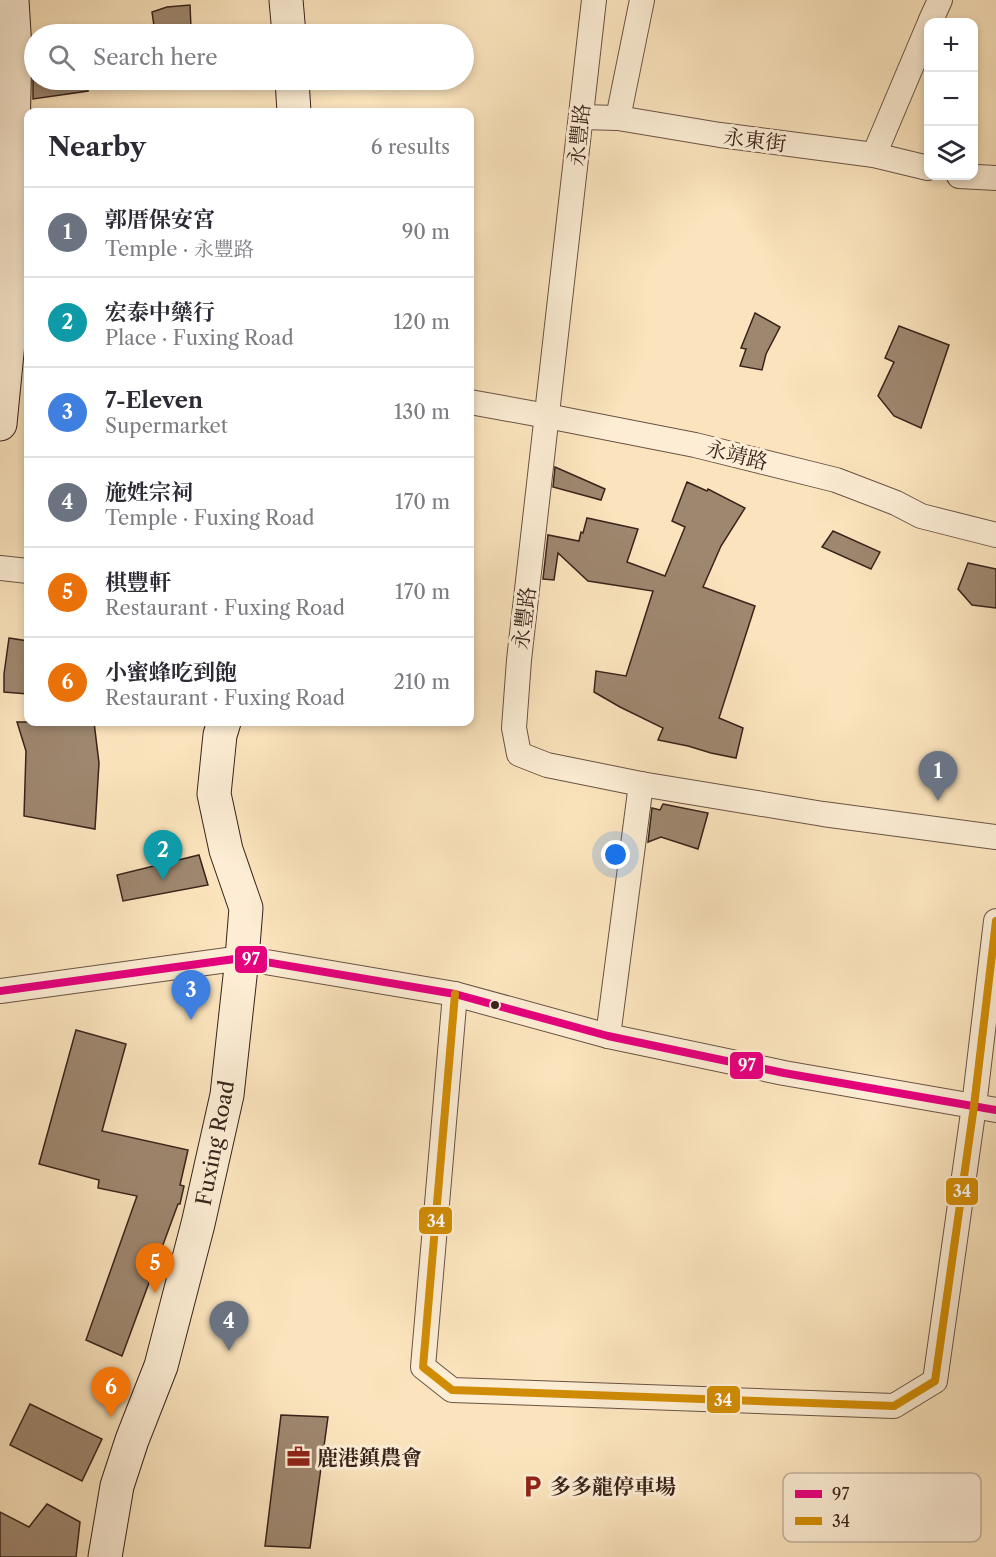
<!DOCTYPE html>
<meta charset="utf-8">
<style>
body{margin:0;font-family:"Libre Caslon Text","Noto Serif TC",serif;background:#f7f7f7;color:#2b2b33}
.controls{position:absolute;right:18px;top:18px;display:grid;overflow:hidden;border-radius:12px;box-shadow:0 3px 9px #0003}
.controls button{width:54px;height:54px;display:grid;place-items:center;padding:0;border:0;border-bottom:2px solid #e1e1e2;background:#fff;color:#2b2b33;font:30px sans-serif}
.you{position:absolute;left:616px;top:855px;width:21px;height:21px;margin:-15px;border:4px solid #fff;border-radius:50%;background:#1a73e8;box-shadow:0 0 0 9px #1a73e833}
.badge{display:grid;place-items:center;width:39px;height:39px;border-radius:50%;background:#0f766e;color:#fff;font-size:20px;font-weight:700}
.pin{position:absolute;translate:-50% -50px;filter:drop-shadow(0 2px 3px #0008)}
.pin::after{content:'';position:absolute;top:32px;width:21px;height:18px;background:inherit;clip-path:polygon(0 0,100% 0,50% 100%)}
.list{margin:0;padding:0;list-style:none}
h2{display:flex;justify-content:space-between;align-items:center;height:78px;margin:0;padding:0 24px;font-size:26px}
h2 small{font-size:20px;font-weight:400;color:#7c7c81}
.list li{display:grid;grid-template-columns:39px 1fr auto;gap:18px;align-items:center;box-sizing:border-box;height:90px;padding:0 24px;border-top:2px solid #e1e1e2}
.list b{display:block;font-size:22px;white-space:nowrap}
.list p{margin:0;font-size:20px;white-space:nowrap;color:#7c7c81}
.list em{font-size:20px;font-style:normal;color:#7c7c81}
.icon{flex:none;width:33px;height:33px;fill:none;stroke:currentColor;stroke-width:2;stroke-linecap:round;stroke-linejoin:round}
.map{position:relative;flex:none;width:996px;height:1557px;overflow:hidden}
.search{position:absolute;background:#fff;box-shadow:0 3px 9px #0003;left:24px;top:24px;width:450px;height:66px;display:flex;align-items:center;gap:15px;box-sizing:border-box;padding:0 21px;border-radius:33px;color:#7c7c81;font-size:22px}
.panel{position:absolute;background:#fff;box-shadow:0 3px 9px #0003;left:24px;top:108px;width:450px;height:618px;border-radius:12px}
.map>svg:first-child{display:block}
.building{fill:#9e876f;stroke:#39231b;stroke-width:1.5}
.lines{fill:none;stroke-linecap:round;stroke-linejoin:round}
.street-casing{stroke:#6a5344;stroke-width:26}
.secondary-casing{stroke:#39231b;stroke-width:35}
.street{stroke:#fcedd4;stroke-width:24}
.secondary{stroke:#fcedd4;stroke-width:33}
.bus-1-casing{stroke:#fcedd4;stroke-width:12}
.bus-2-casing{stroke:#fcedd4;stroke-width:12}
.bus-1{stroke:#e5007d;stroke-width:8}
.bus-2{stroke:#d18c05;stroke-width:8}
.bus-dot{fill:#39231b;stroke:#fcedd4;stroke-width:2}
.labels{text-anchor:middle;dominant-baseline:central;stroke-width:6;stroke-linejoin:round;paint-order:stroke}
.street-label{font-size:21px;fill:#39231b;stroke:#fcedd4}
.poi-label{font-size:21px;font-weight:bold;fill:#39231b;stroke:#fcedd4;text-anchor:start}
.key{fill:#fcedd4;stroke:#c2b09c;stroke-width:1.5}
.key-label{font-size:16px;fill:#39231b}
.line-badge{stroke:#fcedd4;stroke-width:2}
.badge-label{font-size:16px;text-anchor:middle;font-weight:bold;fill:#fff}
</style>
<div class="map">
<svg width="996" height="1557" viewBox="0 0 996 1557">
<rect width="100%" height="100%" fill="#fbe4bd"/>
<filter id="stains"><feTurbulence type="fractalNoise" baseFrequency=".00333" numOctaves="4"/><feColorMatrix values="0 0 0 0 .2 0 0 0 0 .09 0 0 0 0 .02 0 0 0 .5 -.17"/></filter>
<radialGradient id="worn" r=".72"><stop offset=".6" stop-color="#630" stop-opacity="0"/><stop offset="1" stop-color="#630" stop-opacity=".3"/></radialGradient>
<g class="building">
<path d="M 190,5 L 191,28 L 155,33 L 152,12 L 167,7 Z"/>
<path d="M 33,80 L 88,80 L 88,91 L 33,99 Z"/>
<path d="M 755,313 L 780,327 L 766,354 L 762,370 L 740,366 L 746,349 L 741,348 Z"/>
<path d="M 899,326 L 949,345 L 921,428 L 894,416 L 878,396 L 894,362 L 885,358 Z"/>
<path d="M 555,467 L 605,489 L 601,500 L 553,487 Z"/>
<path d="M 687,482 L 707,491 L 708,489 L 745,508 L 721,546 L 703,587 L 755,606 L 719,718 L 743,728 L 736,758 L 711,753 L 688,746 L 658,740 L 663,728 L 620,707 L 594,692 L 596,671 L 626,676 L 653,591 L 588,581 L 558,553 L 554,580 L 543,579 L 548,535 L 579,541 L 581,532 L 583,533 L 587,518 L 638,529 L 627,562 L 665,576 L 685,527 L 672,521 Z"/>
<path d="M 833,531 L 880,552 L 871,569 L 822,547 Z"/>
<path d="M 968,563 L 996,569 L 996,608 L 972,605 L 958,589 Z"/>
<path d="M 9,638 L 28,641 L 28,694 L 4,692 L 4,674 Z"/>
<path d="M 17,722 L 94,722 L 99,763 L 95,829 L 24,816 L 26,751 Z"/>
<path d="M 663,804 L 708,813 L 698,849 L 661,837 L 648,842 L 652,808 L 660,810 Z"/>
<path d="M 199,855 L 208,885 L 123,901 L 117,875 Z"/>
<path d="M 76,1030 L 126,1044 L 102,1131 L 188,1150 L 180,1185 L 184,1186 L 180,1204 L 178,1204 L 122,1356 L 86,1340 L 137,1196 L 98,1188 L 99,1180 L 39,1164 Z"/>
<path d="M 30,1404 L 102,1439 L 82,1481 L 10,1445 Z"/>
<path d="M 281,1415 L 328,1417 L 310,1548 L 265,1546 Z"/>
<path d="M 47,1504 L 80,1522 L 76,1557 L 0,1557 L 0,1512 L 29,1527 Z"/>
</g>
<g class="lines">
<defs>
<g id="street">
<path d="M 594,0 L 519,660 L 514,728 L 519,754 L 547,765 L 641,784 L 823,814 L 996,837"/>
<path d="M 930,22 L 940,0"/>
<path d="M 581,117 L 618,118 L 720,135 L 874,155 L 928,168"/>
<path d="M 618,118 L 642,0"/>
<path d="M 874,155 L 928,27"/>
<path d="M 959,176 L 996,178"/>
<path d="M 470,402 L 547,416 L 695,445 L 836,480 L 896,503 L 921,516 L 996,535"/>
<path d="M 0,568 L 28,571"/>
<path d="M 0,991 L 242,958 L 455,994 L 608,1036 L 784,1073 L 996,1110"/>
<path d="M 455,994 L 423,1367 L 452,1390 L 894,1406 L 935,1381 L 974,1106 L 996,921"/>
<path d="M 608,1036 L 641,784"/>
</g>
<g id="secondary">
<path d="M 286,0 L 289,34"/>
<path d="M 292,80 L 294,112"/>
<path d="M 0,424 L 8,343 L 15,49 L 12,0"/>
<path d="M 105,1557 L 117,1486 L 132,1440 L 161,1366 L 198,1224 L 227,1095 L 242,958 L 246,908 L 226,850 L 214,794 L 220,735 L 224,722"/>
</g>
</defs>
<use href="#street" class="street-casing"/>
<use href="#secondary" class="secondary-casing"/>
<use href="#street" class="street"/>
<use href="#secondary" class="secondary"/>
<defs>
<path id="bus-1" d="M 0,991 L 242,958 L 455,994 L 608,1036 L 784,1073 L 996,1110"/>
<path id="bus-2" d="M 455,994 L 423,1367 L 452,1390 L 894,1406 L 935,1381 L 974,1106 L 996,921"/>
</defs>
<use href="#bus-1" class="bus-1-casing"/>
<use href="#bus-2" class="bus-2-casing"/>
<use href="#bus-1" class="bus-1"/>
<use href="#bus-2" class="bus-2"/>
</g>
<defs>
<symbol id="office-bare" viewBox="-9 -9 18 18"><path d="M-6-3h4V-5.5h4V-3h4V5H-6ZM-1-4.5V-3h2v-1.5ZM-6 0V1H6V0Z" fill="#8f2418" stroke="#fcedd4" stroke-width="2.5" paint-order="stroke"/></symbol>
<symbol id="parking-bare" viewBox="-9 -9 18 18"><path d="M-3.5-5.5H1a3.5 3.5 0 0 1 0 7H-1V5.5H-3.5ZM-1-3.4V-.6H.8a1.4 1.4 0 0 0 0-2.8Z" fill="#8f2418" stroke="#fcedd4" stroke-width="2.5" paint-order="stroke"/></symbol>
</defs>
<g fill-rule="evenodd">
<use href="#office-bare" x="282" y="1440" width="33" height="33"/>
<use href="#parking-bare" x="516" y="1470" width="33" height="33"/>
</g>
<circle class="bus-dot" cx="495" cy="1005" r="5"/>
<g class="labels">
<g class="street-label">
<text transform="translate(579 135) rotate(-84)">永豐路</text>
<text transform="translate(755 140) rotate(7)">永東街</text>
<text transform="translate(737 455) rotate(14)">永靖路</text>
<text transform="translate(524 618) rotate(-83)">永豐路</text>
<text transform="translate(215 1143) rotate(-79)">Fuxing Road</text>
</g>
<g class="poi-label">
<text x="317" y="1457">鹿港鎮農會</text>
<text x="550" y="1486">多多龍停車場</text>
</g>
</g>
<rect x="783" y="1473" width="198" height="69" rx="9" class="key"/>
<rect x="795" y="1490" width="27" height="8" fill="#e5007d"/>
<rect x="795" y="1517" width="27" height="8" fill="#d18c05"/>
<g class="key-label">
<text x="832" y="1500">97</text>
<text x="832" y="1527">34</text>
</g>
<g class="line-badge">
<rect x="234" y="945" width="34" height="29" rx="6" fill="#e5007d"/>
<rect x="729" y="1051" width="35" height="29" rx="6" fill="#e5007d"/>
<rect x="945" y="1177" width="34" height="29" rx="6" fill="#d18c05"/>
<rect x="418" y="1206" width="35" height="29" rx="6" fill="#d18c05"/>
<rect x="706" y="1385" width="35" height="29" rx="6" fill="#d18c05"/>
</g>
<g class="badge-label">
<text x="251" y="965">97</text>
<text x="747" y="1071">97</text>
<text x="962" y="1197">34</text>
<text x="436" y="1227">34</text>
<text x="723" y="1406">34</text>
</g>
<rect width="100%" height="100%" filter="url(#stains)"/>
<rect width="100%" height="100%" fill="url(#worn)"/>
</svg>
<div class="controls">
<button>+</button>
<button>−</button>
<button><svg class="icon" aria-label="layers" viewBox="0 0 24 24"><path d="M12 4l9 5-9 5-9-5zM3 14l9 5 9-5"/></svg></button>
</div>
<div class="you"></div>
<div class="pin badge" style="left:938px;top:801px;background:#6b7280">1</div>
<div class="pin badge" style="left:163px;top:880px;background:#0f9aa8">2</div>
<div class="pin badge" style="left:191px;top:1020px;background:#3f7fe0">3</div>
<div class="pin badge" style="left:229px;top:1351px;background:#6b7280">4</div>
<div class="pin badge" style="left:155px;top:1293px;background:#e8710a">5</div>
<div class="pin badge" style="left:111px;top:1417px;background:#e8710a">6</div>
<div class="search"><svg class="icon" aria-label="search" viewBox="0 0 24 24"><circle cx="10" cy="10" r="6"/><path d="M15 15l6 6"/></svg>Search here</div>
<section class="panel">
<h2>Nearby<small>6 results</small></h2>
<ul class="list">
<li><span class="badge" style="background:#6b7280">1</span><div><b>郭厝保安宮</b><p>Temple · 永豐路</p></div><em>90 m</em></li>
<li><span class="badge" style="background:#0f9aa8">2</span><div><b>宏泰中藥行</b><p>Place · Fuxing Road</p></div><em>120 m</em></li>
<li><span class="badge" style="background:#3f7fe0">3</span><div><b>7-Eleven</b><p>Supermarket</p></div><em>130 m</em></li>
<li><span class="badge" style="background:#6b7280">4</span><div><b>施姓宗祠</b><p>Temple · Fuxing Road</p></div><em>170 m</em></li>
<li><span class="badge" style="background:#e8710a">5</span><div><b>棋豐軒</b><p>Restaurant · Fuxing Road</p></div><em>170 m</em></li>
<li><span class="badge" style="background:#e8710a">6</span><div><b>小蜜蜂吃到飽</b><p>Restaurant · Fuxing Road</p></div><em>210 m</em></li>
</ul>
</section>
</div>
